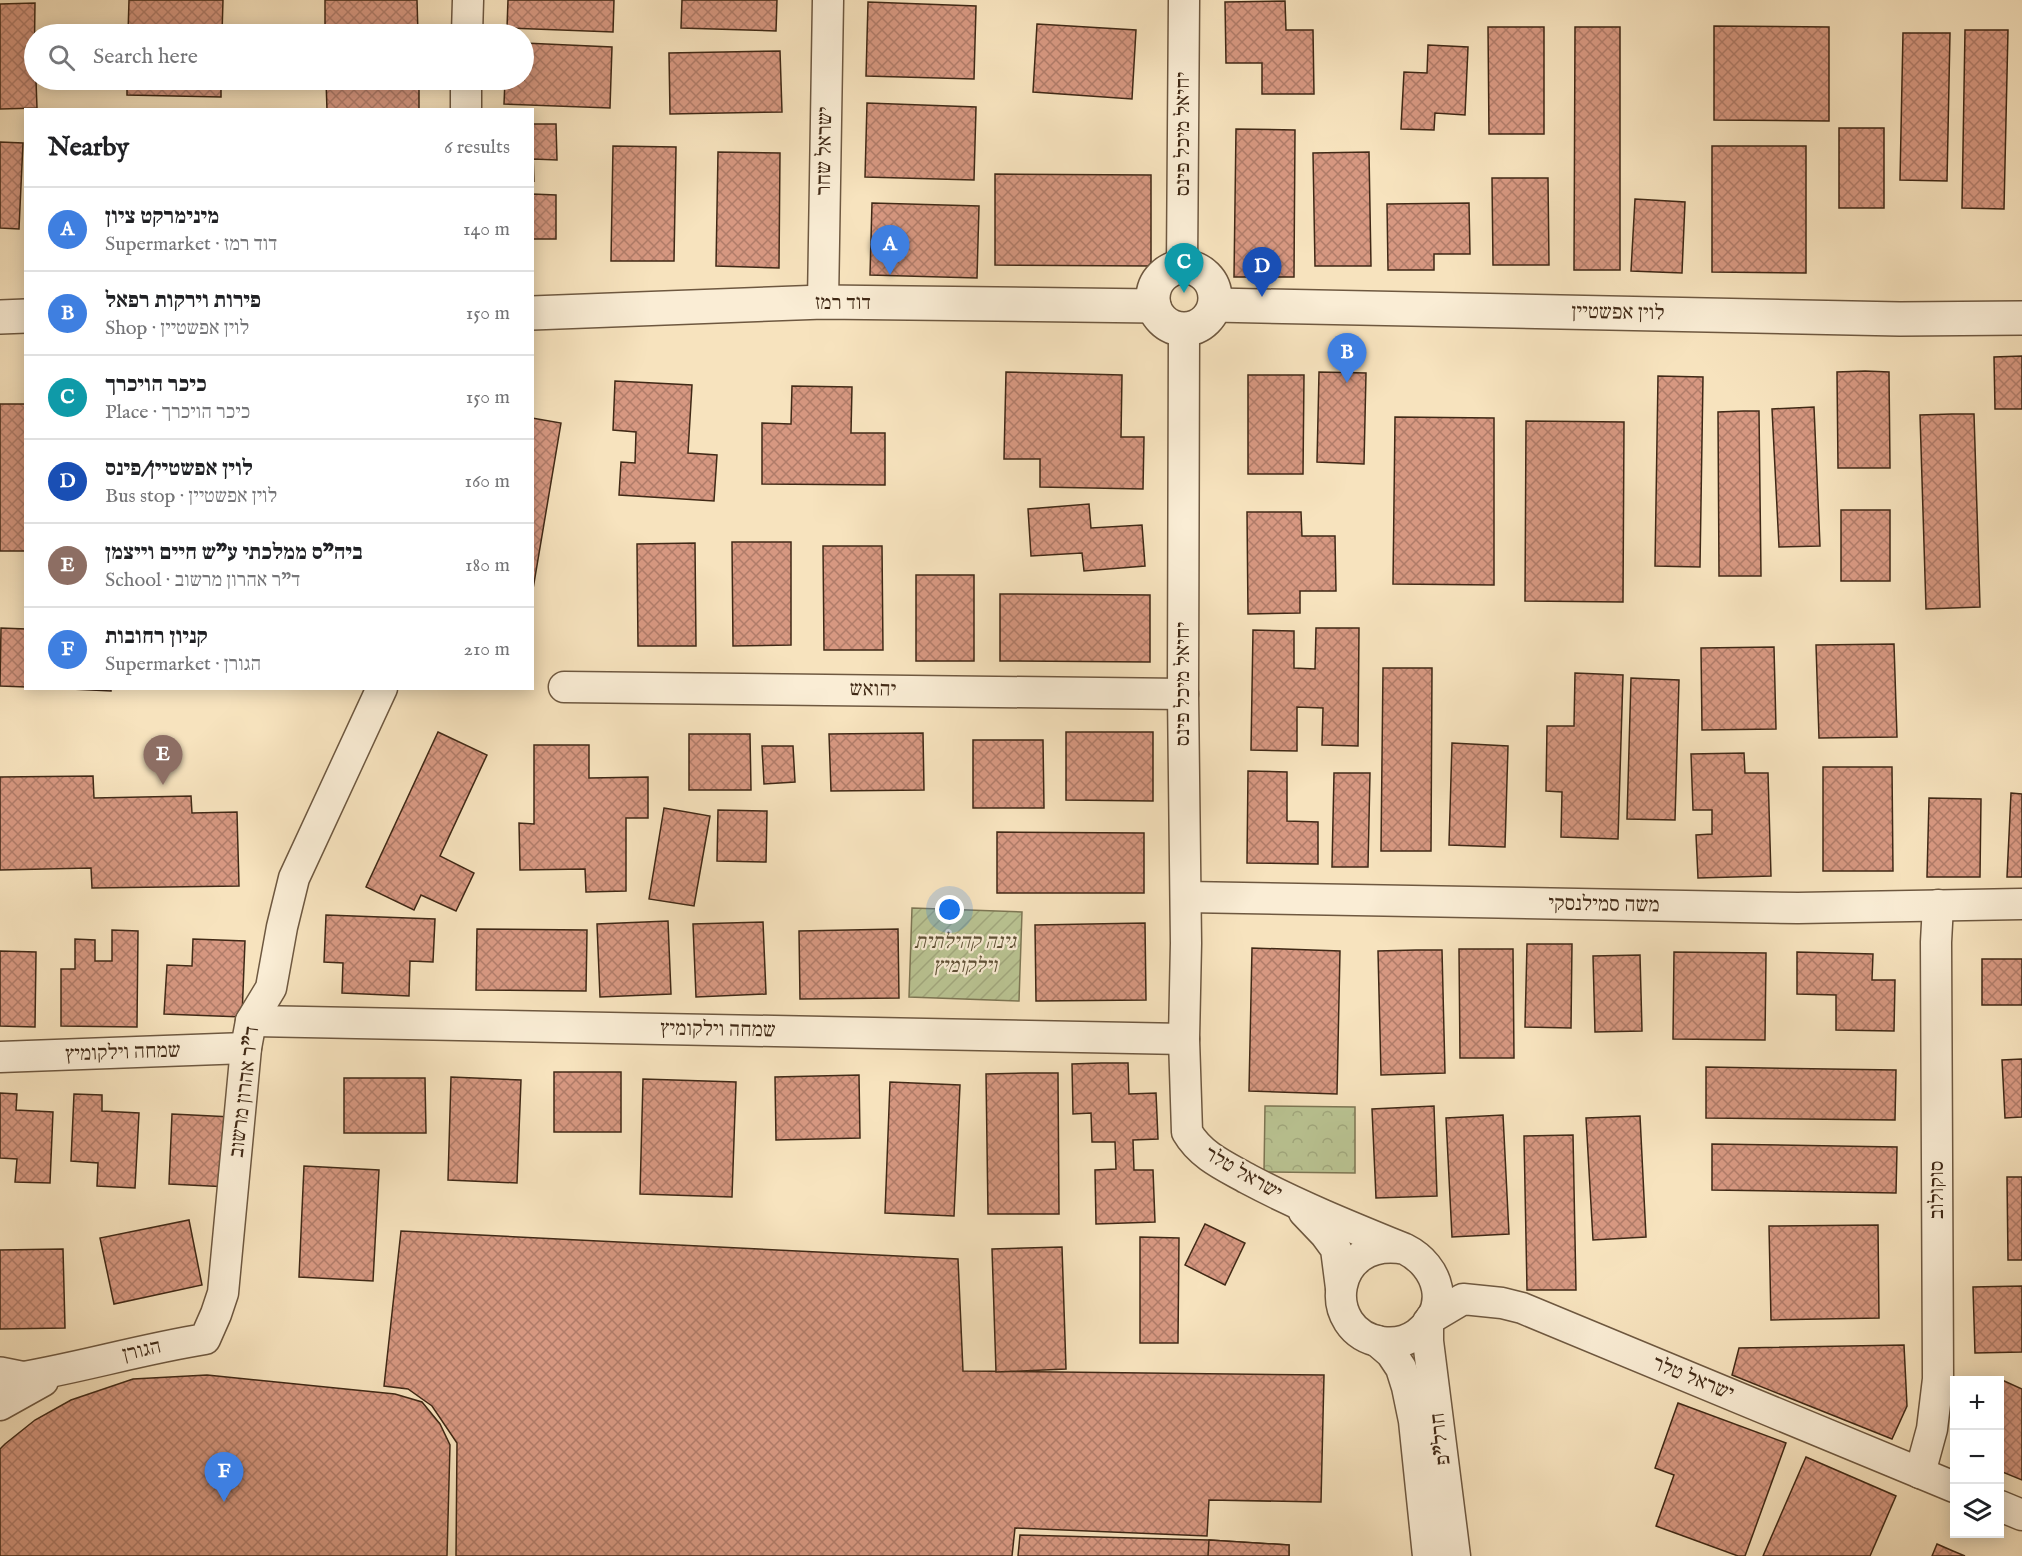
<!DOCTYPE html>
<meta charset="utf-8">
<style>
body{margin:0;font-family:"IM FELL English","Frank Ruhl Libre",serif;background:#f2f2f2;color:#202124}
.controls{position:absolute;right:18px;bottom:18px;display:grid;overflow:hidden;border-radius:0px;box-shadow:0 3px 15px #0003}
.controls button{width:54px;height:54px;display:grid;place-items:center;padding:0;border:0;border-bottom:2px solid #e0e0e0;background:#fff;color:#202124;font:30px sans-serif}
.you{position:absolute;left:950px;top:910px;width:21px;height:21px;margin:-15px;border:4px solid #fff;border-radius:50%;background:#1a73e8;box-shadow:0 0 0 9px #1a73e833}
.badge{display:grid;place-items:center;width:39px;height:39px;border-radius:50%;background:#d93025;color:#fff;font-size:20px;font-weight:700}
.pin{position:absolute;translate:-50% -50px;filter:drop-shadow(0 2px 3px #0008)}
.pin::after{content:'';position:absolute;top:32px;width:21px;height:18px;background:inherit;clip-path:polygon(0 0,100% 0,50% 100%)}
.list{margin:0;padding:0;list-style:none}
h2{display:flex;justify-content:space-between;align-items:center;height:78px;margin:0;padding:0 24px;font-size:26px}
h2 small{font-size:20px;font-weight:400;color:#757577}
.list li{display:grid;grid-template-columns:39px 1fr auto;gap:18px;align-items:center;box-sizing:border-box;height:84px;padding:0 24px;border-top:2px solid #e0e0e0}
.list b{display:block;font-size:22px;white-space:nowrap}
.list p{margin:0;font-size:20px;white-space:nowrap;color:#757577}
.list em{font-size:20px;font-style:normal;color:#757577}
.icon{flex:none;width:33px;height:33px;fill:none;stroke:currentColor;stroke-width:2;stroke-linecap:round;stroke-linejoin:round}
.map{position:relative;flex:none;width:2022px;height:1556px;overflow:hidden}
.search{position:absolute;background:#fff;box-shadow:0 3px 15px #0003;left:24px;top:24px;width:510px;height:66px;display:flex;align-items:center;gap:15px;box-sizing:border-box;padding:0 21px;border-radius:33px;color:#757577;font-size:22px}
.panel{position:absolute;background:#fff;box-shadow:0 3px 15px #0003;left:24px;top:108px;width:510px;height:582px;border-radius:0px}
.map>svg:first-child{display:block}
.park{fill:url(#park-crowns);stroke:#7d7654;stroke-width:1.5}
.garden{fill:url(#garden-furrows);stroke:#7d7654;stroke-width:1.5}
.building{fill:url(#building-cross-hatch);stroke:#402916;stroke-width:1.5}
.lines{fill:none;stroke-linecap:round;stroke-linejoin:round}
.minor-casing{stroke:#6e5840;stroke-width:33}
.tertiary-casing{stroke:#6e5840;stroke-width:36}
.minor{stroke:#faedd5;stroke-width:30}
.tertiary{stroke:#faedd5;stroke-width:33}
.labels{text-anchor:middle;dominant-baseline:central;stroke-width:4.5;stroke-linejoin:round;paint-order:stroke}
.street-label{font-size:21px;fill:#402916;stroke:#faedd5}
.park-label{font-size:21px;font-style:italic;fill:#5e5035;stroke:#faedd5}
</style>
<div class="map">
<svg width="2022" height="1556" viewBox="0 0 2022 1556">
<defs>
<pattern id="park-crowns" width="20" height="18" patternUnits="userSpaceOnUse" patternTransform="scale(1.5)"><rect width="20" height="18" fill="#bac493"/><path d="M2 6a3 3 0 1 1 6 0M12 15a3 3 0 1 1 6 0" fill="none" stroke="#a1a87e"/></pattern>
<pattern id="garden-furrows" width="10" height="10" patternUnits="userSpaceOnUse" patternTransform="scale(1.5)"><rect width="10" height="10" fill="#bac493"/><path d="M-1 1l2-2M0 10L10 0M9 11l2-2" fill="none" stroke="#a1a87e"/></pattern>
<pattern id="building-cross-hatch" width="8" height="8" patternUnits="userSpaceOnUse" patternTransform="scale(1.5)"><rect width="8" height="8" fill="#d79881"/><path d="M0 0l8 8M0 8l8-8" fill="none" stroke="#b07c69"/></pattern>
</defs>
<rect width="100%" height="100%" fill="#f7e3be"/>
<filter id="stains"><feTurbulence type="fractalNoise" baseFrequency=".00333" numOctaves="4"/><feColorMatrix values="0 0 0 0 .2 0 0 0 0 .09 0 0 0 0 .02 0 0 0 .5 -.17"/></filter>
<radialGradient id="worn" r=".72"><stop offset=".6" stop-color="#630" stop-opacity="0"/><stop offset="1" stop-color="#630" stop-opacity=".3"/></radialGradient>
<path class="park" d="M 1265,1106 L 1355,1107 L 1355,1173 L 1264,1172 Z"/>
<path class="garden" d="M 912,908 L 1022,912 L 1019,1001 L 909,997 Z"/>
<g class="building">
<path d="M 129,0 L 223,0 L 222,34 L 128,34 Z"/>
<path d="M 325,0 L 417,0 L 418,34 L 325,34 Z"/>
<path d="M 508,0 L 614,0 L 613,32 L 507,28 Z"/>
<path d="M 682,0 L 777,0 L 776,31 L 681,28 Z"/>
<path d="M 1285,1 L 1286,30 L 1313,30 L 1314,94 L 1262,94 L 1262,63 L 1226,63 L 1225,2 Z"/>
<path d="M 868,2 L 976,6 L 974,79 L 866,76 Z"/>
<path d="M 35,3 L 34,80 L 36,80 L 37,108 L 0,109 L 0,4 Z"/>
<path d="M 1037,24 L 1136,30 L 1132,99 L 1033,92 Z"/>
<path d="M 1714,26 L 1829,27 L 1829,121 L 1714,120 Z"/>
<path d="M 1488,27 L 1544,27 L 1544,134 L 1489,134 Z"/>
<path d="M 1575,27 L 1620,27 L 1620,270 L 1574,270 Z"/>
<path d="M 1965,30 L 2008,30 L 2004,209 L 1962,208 Z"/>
<path d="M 1903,33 L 1950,33 L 1947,181 L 1900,180 Z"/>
<path d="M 524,43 L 612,47 L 610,108 L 504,104 L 505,80 L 524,80 Z"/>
<path d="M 1428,45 L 1468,47 L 1465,115 L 1435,113 L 1434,130 L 1401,129 L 1404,72 L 1427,73 Z"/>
<path d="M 780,51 L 782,112 L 670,114 L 669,53 Z"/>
<path d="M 127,80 L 221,80 L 221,97 L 127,95 Z"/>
<path d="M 326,80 L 419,80 L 419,110 L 327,110 Z"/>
<path d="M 867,103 L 976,107 L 974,180 L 865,177 Z"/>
<path d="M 532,124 L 556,124 L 557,160 L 533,159 L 534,182 Z"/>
<rect x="1839" y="128" width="45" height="80"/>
<path d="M 1236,129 L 1295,130 L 1294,277 L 1234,277 Z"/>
<path d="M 0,142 L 23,143 L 19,229 L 0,228 Z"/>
<path d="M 613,146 L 676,147 L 674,261 L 611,261 Z"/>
<path d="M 1712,146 L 1806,146 L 1806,273 L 1712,272 Z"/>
<path d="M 718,152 L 780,153 L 779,268 L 716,266 Z"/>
<path d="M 1369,152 L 1371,266 L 1315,266 L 1313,153 Z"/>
<path d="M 995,174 L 1151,175 L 1151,266 L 995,265 Z"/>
<path d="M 1492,178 L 1548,178 L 1549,265 L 1493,265 Z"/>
<path d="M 532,194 L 556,195 L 556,239 L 532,239 Z"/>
<path d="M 1635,199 L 1685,202 L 1682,273 L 1631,271 Z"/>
<path d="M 872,203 L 979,206 L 977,278 L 870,275 Z"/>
<path d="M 1469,203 L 1470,254 L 1434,254 L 1434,270 L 1388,270 L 1387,204 Z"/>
<path d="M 2022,356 L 2022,409 L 1995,409 L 1994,357 Z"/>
<path d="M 1865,371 L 1889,372 L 1890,468 L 1838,468 L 1837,372 Z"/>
<path d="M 1006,372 L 1122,375 L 1121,437 L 1144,437 L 1143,489 L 1040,487 L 1040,459 L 1004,459 Z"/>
<path d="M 1319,372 L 1366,373 L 1364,464 L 1317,462 Z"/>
<path d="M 1248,375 L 1304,375 L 1303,474 L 1248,474 Z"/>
<path d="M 1658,376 L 1703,377 L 1700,567 L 1655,566 Z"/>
<path d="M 615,381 L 692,385 L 688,453 L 717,455 L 714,501 L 619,495 L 621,462 L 635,463 L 636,432 L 613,430 Z"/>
<path d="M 792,386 L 852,387 L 851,433 L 885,433 L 885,485 L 762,484 L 762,423 L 791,424 Z"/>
<rect x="0" y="404" width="26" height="147"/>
<path d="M 1814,407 L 1820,546 L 1779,547 L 1772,409 Z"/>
<path d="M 1743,411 L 1759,411 L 1761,576 L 1719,576 L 1718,412 Z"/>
<path d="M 1952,414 L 1974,414 L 1980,607 L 1926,609 L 1920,415 Z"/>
<path d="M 1395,417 L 1494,418 L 1494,585 L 1393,584 Z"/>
<path d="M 532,418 L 561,423 L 532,595 Z"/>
<path d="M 1526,421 L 1624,422 L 1623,602 L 1525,601 Z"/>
<path d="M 1089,504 L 1091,528 L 1142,525 L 1145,566 L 1084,571 L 1082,553 L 1031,556 L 1028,509 Z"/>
<rect x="1841" y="510" width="49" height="71"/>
<path d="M 1247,512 L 1301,512 L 1302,536 L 1335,536 L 1336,591 L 1300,591 L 1300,613 L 1248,614 Z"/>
<path d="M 732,542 L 791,542 L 791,645 L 733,646 Z"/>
<path d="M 695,543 L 696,646 L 638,646 L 637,544 Z"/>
<path d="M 823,546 L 882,546 L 883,650 L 824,650 Z"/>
<rect x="916" y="575" width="58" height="86"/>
<path d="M 1000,594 L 1150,595 L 1150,662 L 1000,661 Z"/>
<path d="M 1,628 L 26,629 L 26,687 L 0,686 Z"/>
<path d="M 1316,628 L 1359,628 L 1358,746 L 1322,745 L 1323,708 L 1297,707 L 1297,751 L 1251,750 L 1253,630 L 1294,631 L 1294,668 L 1315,669 Z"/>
<path d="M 1894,644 L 1897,737 L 1819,738 L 1816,645 Z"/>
<path d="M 1774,647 L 1776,729 L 1702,730 L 1701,648 Z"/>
<path d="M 1383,668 L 1432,668 L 1431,851 L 1381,851 Z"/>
<path d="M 1575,673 L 1623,675 L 1618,839 L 1561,837 L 1562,792 L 1546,791 L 1547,726 L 1574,726 Z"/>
<path d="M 1631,678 L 1679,680 L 1675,820 L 1627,819 Z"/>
<path d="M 50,688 L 111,688 L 111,691 Z"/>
<path d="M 438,732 L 487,755 L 440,856 L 474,873 L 456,911 L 421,895 L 414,910 L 366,887 Z"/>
<path d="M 1066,732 L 1153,732 L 1153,801 L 1066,800 Z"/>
<path d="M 923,733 L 924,790 L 831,791 L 829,734 Z"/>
<path d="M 689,734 L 750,734 L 751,790 L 689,790 Z"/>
<path d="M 973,740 L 1043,740 L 1044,808 L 973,808 Z"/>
<path d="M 1452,743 L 1508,746 L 1505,847 L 1449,845 Z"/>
<path d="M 534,745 L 589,745 L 589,778 L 648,777 L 648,818 L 626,818 L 626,891 L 586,892 L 585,869 L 520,870 L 519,823 L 534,824 Z"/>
<path d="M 762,746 L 793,746 L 795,782 L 764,784 Z"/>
<path d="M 1744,753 L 1745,773 L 1768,773 L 1771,876 L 1698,878 L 1696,835 L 1712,834 L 1712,810 L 1693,810 L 1691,754 Z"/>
<path d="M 1823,767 L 1892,767 L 1893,871 L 1823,871 Z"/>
<path d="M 1248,771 L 1287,772 L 1287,821 L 1318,822 L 1318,864 L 1247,863 Z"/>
<path d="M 1334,773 L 1370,773 L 1368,867 L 1332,867 Z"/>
<path d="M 93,776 L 94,798 L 191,796 L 192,813 L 237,812 L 239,886 L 92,888 L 91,868 L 0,870 L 0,777 Z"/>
<path d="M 2011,793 L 2022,794 L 2022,877 L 2007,877 Z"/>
<path d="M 1929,798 L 1981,799 L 1980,877 L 1927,877 Z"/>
<path d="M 664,808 L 710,816 L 694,906 L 649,899 Z"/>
<path d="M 718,810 L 767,811 L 766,862 L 717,861 Z"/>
<path d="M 997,832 L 1144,833 L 1144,893 L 997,893 Z"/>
<path d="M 326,915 L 435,919 L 433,962 L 410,961 L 409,996 L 342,993 L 343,963 L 324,962 Z"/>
<path d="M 668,921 L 671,994 L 600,997 L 597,924 Z"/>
<path d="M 763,922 L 766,994 L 696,997 L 693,924 Z"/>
<path d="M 1145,923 L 1146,1000 L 1036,1001 L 1035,925 Z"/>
<path d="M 477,929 L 587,930 L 586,991 L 476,990 Z"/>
<path d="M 898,929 L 899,998 L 800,999 L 799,931 Z"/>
<path d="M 112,930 L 138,931 L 137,1027 L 61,1026 L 61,969 L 75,969 L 75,939 L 95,940 L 95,961 L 112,961 Z"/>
<path d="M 193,939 L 245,941 L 242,1017 L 164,1014 L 167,965 L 192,966 Z"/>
<path d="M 1527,944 L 1572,944 L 1571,1028 L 1525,1027 Z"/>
<path d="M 1252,948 L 1340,951 L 1337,1094 L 1249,1091 Z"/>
<path d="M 1459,949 L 1513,949 L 1514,1058 L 1460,1058 Z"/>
<path d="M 1416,950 L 1442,950 L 1445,1073 L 1381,1075 L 1378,951 Z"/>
<path d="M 0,951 L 36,952 L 35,1027 L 0,1026 Z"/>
<path d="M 1674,952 L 1766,953 L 1765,1040 L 1673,1039 Z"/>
<path d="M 1797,952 L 1873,954 L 1872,980 L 1895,980 L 1894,1031 L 1836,1030 L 1836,995 L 1797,994 Z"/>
<path d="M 1640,955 L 1642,1031 L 1595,1032 L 1593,956 Z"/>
<rect x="1982" y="959" width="40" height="46"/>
<path d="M 2022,1059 L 2022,1117 L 2005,1118 L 2002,1060 Z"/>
<path d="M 1101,1063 L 1128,1063 L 1129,1094 L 1156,1093 L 1158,1139 L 1133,1140 L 1134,1170 L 1153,1170 L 1155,1222 L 1096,1224 L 1095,1170 L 1116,1169 L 1115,1142 L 1092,1142 L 1091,1113 L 1073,1114 L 1072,1064 Z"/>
<path d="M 1706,1067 L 1896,1070 L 1895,1120 L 1706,1118 Z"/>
<rect x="554" y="1072" width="67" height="60"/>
<path d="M 1024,1073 L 1058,1073 L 1059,1214 L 988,1214 L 986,1074 Z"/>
<path d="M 859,1075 L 860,1138 L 776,1140 L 775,1077 Z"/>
<path d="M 451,1077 L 521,1080 L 517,1183 L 448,1180 Z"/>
<path d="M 344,1078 L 425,1078 L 426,1133 L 344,1133 Z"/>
<path d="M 643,1079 L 736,1082 L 732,1197 L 640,1194 Z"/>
<path d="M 890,1082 L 960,1085 L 954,1216 L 885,1213 Z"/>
<path d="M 0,1093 L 17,1094 L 16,1110 L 53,1112 L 50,1183 L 15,1182 L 17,1159 L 0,1158 Z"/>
<path d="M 74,1094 L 102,1095 L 102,1111 L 139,1113 L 135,1188 L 97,1186 L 98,1163 L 71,1161 Z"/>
<path d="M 1434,1106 L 1437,1196 L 1376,1198 L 1372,1109 Z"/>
<path d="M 172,1114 L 232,1117 L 229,1187 L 169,1184 Z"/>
<path d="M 1503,1115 L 1509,1234 L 1452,1237 L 1446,1118 Z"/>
<path d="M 1640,1116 L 1646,1237 L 1593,1240 L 1586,1118 Z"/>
<path d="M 1573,1135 L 1576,1290 L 1527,1290 L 1524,1136 Z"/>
<path d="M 1712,1144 L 1897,1147 L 1896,1193 L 1712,1190 Z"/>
<path d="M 304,1166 L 379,1170 L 373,1281 L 299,1277 Z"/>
<path d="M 2007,1177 L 2022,1177 L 2022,1260 L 2008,1260 Z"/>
<path d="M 189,1220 L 202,1285 L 114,1304 L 100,1238 Z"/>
<path d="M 1205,1224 L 1245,1243 L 1225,1285 L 1185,1265 Z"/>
<path d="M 1878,1225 L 1879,1318 L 1771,1320 L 1769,1226 Z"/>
<path d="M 401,1231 L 958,1259 L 963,1371 L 1324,1375 L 1321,1502 L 1209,1500 L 1207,1536 L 1015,1528 L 1012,1556 L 456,1556 L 457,1443 L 432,1406 L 408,1389 L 384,1386 Z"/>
<path d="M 1140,1237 L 1179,1238 L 1178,1343 L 1140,1343 Z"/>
<path d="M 1062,1247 L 1066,1369 L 996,1372 L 992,1249 Z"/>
<path d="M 63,1249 L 65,1328 L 0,1329 L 0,1250 Z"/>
<path d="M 2022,1286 L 2022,1352 L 1975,1353 L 1973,1287 Z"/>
<path d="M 1904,1345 L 1907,1406 L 1892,1439 L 1732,1375 L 1739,1348 Z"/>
<path d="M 207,1375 L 395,1394 L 422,1402 L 440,1424 L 450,1445 L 447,1556 L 0,1556 L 0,1449 L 5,1444 L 35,1420 L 71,1400 L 133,1379 Z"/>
<path d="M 2002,1380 L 2022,1389 L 2022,1480 L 2000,1471 L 2000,1387 Z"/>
<path d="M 1678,1403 L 1786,1443 L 1745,1556 L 1738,1556 L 1656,1526 L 1674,1475 L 1655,1468 Z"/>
<path d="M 1806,1457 L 1896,1496 L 1870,1556 L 1763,1556 Z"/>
<path d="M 1020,1535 L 1209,1540 L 1289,1545 L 1289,1556 L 1018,1556 Z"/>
<path d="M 1209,1540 L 1289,1545 L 1289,1556 L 1208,1556 Z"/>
<path d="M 1937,1544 L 1953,1551 L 1965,1556 L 1932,1556 Z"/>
</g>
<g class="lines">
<defs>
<g id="minor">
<path d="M 467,34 L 468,0"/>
<path d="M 466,110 L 466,80"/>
<path d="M 1182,267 L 1184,0"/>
<path d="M 823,302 L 828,0"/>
<path d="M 1184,330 L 1183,694 L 1186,943 L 1184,1039 L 1187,1132 C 1201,1156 1225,1166 1248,1179 C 1299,1206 1351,1227 1405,1249 C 1439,1266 1452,1308 1417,1334 C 1407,1341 1395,1344 1382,1342 C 1319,1332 1330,1235 1405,1249"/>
<path d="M 564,687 L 1183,694"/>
<path d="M 1186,897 L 1798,908 L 2022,904"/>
<path d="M 251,1021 L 1184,1039"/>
<path d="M 0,1057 L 246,1048"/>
<path d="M 1304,1212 L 1325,1234 L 1336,1249 L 1341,1288"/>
<path d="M 1431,1318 L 1463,1299 L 1502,1303 L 1522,1308 L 1954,1487"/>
<path d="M 1428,1322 L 1428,1341 L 1455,1556"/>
<path d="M 1377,1341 L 1391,1353 L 1401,1368 L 1407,1387 L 1414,1421 L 1428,1556"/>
<path d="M 0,1381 C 69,1371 136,1350 205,1339 L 216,1314 L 223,1293 L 246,1048 L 251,1021 L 271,988 L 282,927 L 294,878 L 382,688"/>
<path d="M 0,1405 L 43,1381"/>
<path d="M 1920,1473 L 1932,1429 L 1938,1379 L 1936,942 L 1938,905"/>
<path d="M 2000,1506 L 2022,1515"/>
</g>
<g id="tertiary">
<circle cx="1184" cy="298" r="31"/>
<path d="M 1215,305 L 1900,319 L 2022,318"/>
<path d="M 532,313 L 823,302 L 1154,306"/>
<path d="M 0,317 L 26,316"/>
<path d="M 0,1374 L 20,1378"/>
</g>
</defs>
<use href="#minor" class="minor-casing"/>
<use href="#tertiary" class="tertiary-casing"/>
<use href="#minor" class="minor"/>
<use href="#tertiary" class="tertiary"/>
</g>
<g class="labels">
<g class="street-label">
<text transform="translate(1183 134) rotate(-90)">יחיאל מיכל פינס</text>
<text transform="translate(825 151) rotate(-89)">ישראל שחר</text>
<text x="843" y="303">דוד רמז</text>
<text transform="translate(1618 313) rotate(1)">לוין אפשטיין</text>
<text transform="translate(1183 684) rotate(-90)">יחיאל מיכל פינס</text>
<text transform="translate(873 690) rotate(1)">יהואש</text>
<text transform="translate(1604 905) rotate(1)">משה סמילנסקי</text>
<text transform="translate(718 1030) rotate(1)">שמחה וילקומיץ</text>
<text transform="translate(123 1053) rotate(-2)">שמחה וילקומיץ</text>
<text transform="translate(245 1092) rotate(-83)">ד"ר אהרון מרשוב</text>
<text transform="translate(1243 1174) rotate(30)">ישראל טלר</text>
<text transform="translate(1937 1190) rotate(-90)">סוקולוב</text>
<text transform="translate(142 1351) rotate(-13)">הגורן</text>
<text transform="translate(1693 1379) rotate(22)">ישראל טלר</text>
<text transform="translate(1441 1439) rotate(-97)">חרל"פ</text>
</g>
<g class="park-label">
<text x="965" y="942">גינה קהילתית<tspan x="965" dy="24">וילקומיץ</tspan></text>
</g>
</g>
<rect width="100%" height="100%" filter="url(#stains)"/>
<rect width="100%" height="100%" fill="url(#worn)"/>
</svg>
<div class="controls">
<button>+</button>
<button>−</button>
<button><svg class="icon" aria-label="layers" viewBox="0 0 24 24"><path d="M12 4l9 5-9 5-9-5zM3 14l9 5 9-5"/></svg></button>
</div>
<div class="you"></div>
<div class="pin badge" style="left:890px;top:275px;background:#3f7fe0">A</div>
<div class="pin badge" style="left:1347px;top:383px;background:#3f7fe0">B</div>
<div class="pin badge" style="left:1184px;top:293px;background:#0f9aa8">C</div>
<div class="pin badge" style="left:1262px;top:297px;background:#1a4fb4">D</div>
<div class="pin badge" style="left:163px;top:785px;background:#8d6e63">E</div>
<div class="pin badge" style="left:224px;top:1502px;background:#3f7fe0">F</div>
<div class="search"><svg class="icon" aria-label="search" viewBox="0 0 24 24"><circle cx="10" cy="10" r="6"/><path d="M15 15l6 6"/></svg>Search here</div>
<section class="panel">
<h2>Nearby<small>6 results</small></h2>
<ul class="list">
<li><span class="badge" style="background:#3f7fe0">A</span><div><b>מינימרקט ציון</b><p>Supermarket · דוד רמז</p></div><em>140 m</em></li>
<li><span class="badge" style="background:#3f7fe0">B</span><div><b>פירות וירקות רפאל</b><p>Shop · לוין אפשטיין</p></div><em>150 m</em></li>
<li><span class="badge" style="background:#0f9aa8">C</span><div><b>כיכר הויכרך</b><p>Place · כיכר הויכרך</p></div><em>150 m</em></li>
<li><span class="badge" style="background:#1a4fb4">D</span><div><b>לוין אפשטיין/פינס</b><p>Bus stop · לוין אפשטיין</p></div><em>160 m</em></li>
<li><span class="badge" style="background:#8d6e63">E</span><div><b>ביה&quot;ס ממלכתי ע&quot;ש חיים וייצמן</b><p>School · ד&quot;ר אהרון מרשוב</p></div><em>180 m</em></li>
<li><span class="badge" style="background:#3f7fe0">F</span><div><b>קניון רחובות</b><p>Supermarket · הגורן</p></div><em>210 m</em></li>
</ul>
</section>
</div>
